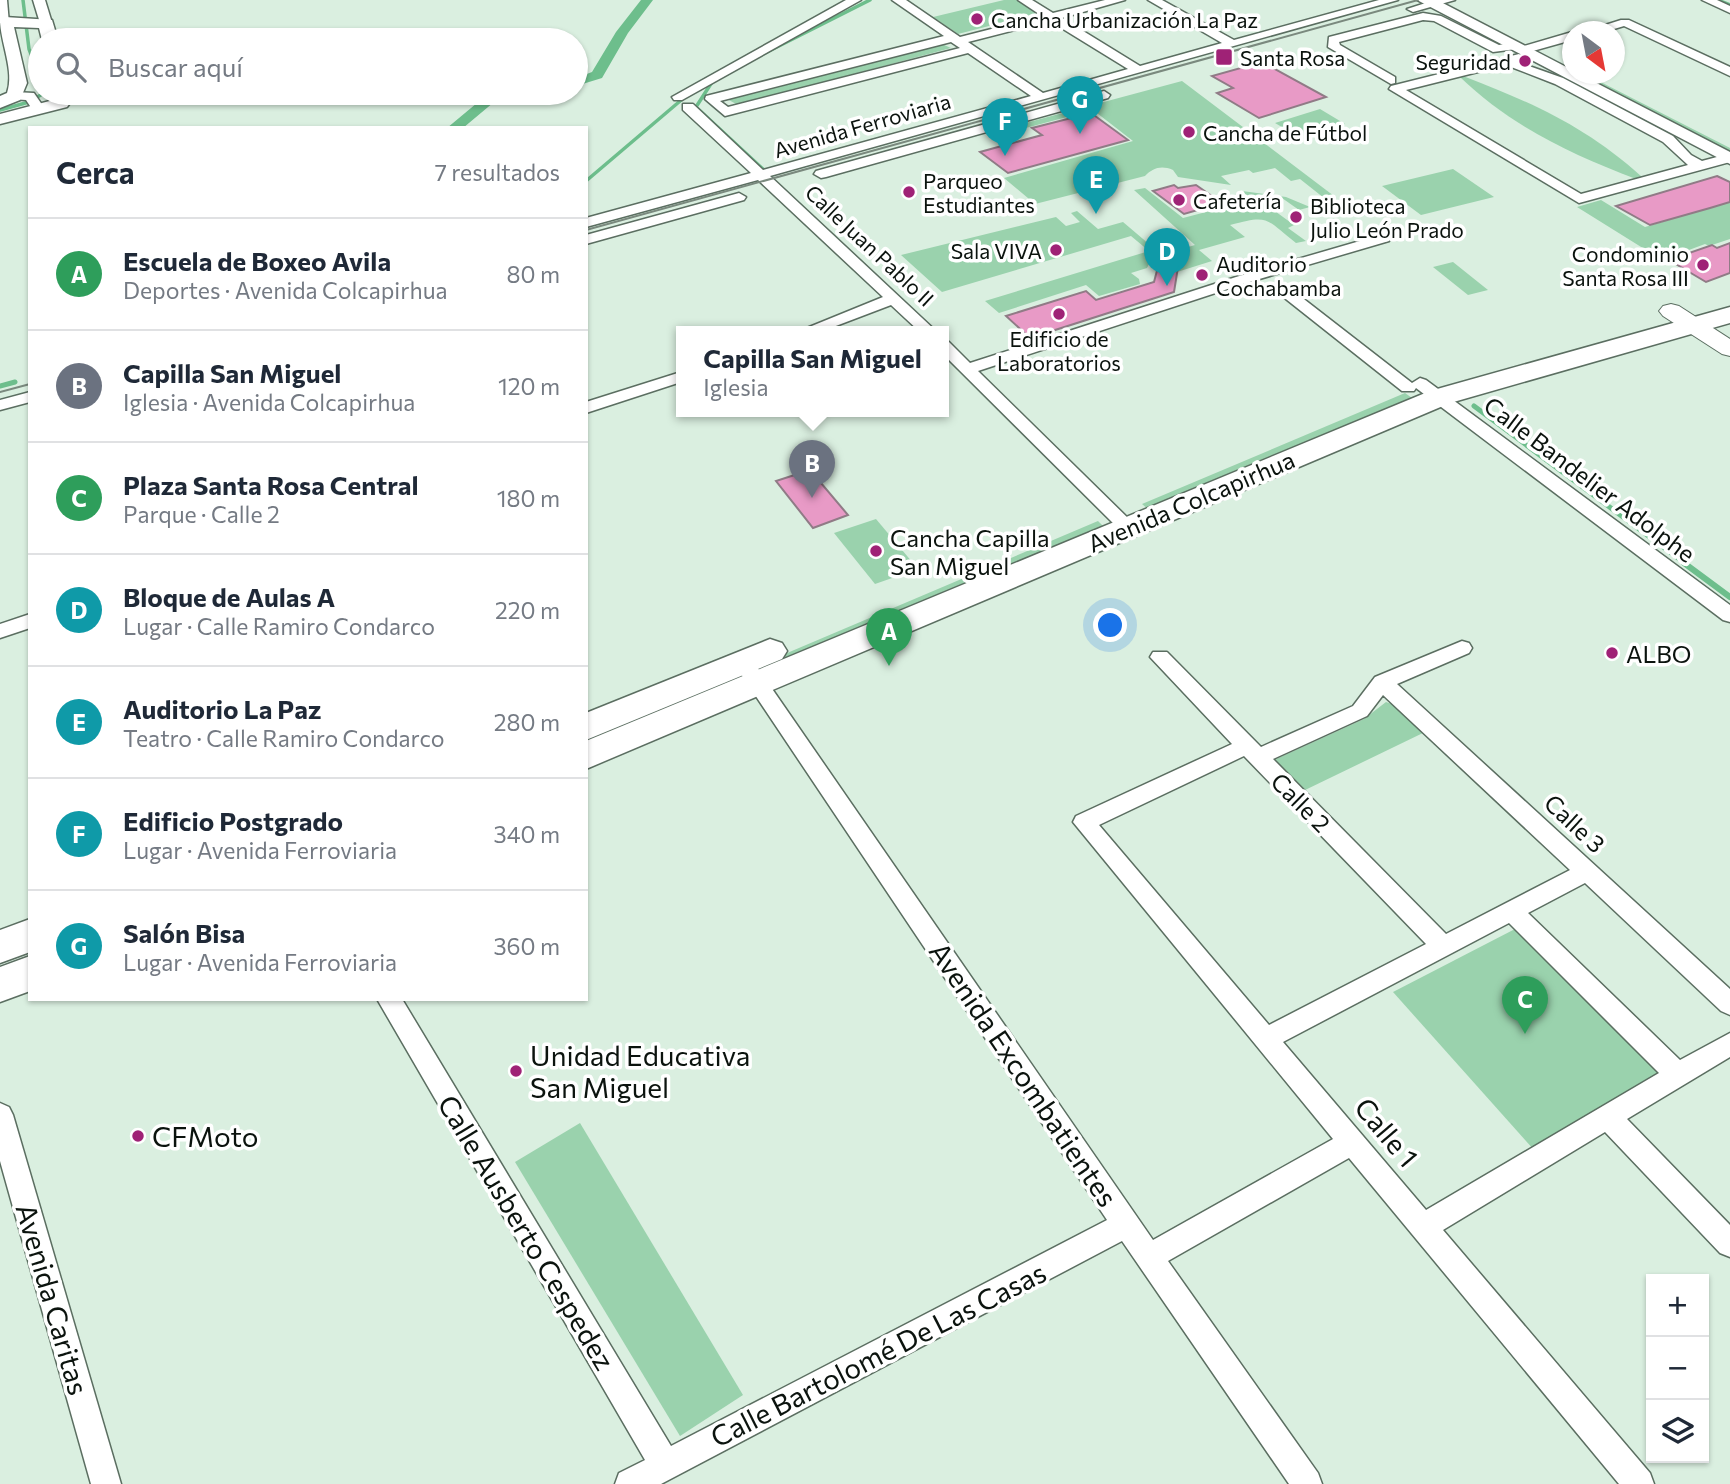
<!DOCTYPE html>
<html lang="es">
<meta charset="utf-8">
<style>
body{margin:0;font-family:Commissioner,sans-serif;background:#f2f2f3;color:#1f2937}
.controls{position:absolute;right:21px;bottom:21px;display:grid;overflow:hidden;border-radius:0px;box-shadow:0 2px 5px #0004}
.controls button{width:63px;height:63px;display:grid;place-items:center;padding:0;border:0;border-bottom:2px solid #e0e1e3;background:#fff;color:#1f2937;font:35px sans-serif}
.compass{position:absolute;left:1562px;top:21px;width:63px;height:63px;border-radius:50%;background:#fff;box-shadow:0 2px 5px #0004;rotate:148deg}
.you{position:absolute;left:1111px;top:626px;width:24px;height:24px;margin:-18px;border:5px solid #fff;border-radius:50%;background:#1a73e8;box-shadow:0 0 0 10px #1a73e833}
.badge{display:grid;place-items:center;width:46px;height:46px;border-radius:50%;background:#ea580c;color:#fff;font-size:23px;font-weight:700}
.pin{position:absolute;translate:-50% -58px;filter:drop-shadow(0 2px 4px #0008)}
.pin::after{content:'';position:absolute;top:37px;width:24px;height:21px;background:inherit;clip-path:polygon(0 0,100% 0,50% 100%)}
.popup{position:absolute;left:676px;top:326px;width:273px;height:91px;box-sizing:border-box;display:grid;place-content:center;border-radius:0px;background:#fff;filter:drop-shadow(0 2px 5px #0005);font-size:23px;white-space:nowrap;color:#747a83}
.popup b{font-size:26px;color:#1f2937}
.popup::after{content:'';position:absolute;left:50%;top:100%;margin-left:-14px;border:14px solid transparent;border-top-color:#fff}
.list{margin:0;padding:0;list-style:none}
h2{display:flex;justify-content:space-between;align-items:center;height:91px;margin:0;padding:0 28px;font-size:30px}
h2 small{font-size:23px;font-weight:400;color:#747a83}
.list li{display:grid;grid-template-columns:46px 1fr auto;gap:21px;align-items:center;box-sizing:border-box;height:112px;padding:0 28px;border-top:2px solid #e0e1e3}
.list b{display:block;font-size:26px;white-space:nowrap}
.list p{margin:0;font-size:23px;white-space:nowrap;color:#747a83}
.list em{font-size:23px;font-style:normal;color:#747a83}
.icon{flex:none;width:38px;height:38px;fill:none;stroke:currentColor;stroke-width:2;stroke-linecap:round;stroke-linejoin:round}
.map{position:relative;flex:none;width:1730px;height:1484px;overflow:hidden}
.search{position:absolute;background:#fff;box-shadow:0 2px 5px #0004;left:28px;top:28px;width:560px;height:77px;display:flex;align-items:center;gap:18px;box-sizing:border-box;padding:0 24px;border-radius:38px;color:#747a83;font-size:26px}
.panel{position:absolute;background:#fff;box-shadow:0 2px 5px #0004;left:28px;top:126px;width:560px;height:875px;border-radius:0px}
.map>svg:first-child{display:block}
.green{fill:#9ad2ad}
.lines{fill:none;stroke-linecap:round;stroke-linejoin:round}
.stream-far2{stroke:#6dbe8c;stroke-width:3.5}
.stream-far1{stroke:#6dbe8c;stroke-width:5}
.stream{stroke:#6dbe8c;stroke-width:6}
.canal{fill:#6dbe8c;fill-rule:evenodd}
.building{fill:#e89ac6;stroke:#907b86;stroke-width:2}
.minor-casing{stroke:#5b6e61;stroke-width:3}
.tertiary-casing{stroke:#5b6e61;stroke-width:3}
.secondary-casing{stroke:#5b6e61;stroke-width:2}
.primary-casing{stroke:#5b6e61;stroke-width:3}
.minor{fill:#fff;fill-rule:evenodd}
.tertiary{fill:#fff;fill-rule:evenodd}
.secondary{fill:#fff;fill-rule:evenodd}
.primary{fill:#fff;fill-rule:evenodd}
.tram{stroke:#7a897e;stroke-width:2}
.poi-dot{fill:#9f2276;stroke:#fff;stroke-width:2.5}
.labels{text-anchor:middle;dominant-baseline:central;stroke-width:7;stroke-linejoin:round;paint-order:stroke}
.far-poi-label{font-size:21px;fill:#0b130e;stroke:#fff;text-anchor:start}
.far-street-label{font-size:21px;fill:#0b130e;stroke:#fff}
.street-label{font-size:24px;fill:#0b130e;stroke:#fff}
.poi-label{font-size:24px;fill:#0b130e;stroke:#fff;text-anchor:start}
.near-poi-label{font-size:28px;fill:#0b130e;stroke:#fff;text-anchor:start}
.near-street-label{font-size:28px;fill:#0b130e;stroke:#fff}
</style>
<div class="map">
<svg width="1730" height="1484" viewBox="0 0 1730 1484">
<rect width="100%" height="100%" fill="#daefe0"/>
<g class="green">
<path d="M 1004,0 L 1018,0 L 1039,13 L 958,34 L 933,17 Z"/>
<path d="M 942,44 L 951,48 L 738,105 L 727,99 Z"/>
<path d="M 1574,74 L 1585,74 L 1730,148 L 1730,155 Z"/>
<path d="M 1463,76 C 1533,103 1585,126 1642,177 L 1636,179 C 1570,154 1511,126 1460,77 Z"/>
<path d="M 1182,81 L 1334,196 L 1324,198 L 1300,179 L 1291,181 L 1275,168 L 1253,173 L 1249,170 L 1221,176 L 1231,185 L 1178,177 L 1173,170 C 1161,165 1153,168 1145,176 L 1035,204 L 1004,178 L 1133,141 L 1093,110 L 1022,129 L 1018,125 Z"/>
<path d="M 1320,109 L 1345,124 L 1299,137 L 1275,123 Z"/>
<path d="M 1453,169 L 1494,197 L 1421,215 L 1382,186 Z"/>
<path d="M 1145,188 L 1183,218 L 1252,200 L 1242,191 L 1286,197 L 1310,207 L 1299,210 L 1282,198 L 1265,204 L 1294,225 L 1288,228 L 1306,241 L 1296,243 C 1265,219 1270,214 1230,225 L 1245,237 L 1199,250 L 1212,261 L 1177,272 L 1179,261 L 1160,259 L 1167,253 L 1195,245 L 1134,190 Z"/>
<path d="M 1601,200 L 1645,227 L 1730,202 L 1730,239 L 1709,246 L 1705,244 L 1662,260 L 1577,207 Z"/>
<path d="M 1077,211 L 1098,229 L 1123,222 L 1156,250 L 1147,268 L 1131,273 L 1139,279 L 1140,284 L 1099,296 L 1086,285 L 999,313 L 985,301 L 1149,251 L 1131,236 L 942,292 L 901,255 L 1056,217 L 1066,226 L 1080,222 L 1071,213 Z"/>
<path d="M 1453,262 L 1488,290 L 1468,295 L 1433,267 Z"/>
<path d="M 1405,393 L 1412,398 L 1149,510 L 1142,504 Z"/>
<path d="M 876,519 L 918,569 L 875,584 L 834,533 Z"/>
<path d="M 1098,521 L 1105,528 L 779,666 L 773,659 Z"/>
<path d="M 1386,702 L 1395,705 L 1425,732 L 1303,791 L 1274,760 L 1364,719 Z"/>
<path d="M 1515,929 L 1661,1076 L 1534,1150 L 1393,992 Z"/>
<path d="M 580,1123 L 743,1395 L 680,1436 L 515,1162 Z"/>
</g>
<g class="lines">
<g class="stream-far2">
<path d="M 23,0 L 29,49 L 40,77"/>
<path d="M 1718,0 L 1730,5"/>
<path d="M 763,54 L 870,0"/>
<path d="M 714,79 L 696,107 L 765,171"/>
<path d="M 0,110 L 29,102 L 44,93"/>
<path d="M 586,181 L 686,96"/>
</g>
<g class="stream-far1">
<path d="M 0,386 L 15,382"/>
<path d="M 1474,406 L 1686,564"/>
</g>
<path class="stream" d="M 1684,563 L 1730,597"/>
<g class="canal">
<path d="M 641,0 L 653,0 L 628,33 L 602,78 L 576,86 L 576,78 L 592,72 L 616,32 Z"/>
<path d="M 489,93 L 510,93 L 500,97 L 463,128 L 447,128 Z"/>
</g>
</g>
<g class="building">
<path d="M 1262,62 L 1326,97 L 1259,118 L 1217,93 L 1233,88 L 1212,76 Z"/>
<path d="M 1091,113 L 1128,140 L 1008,173 L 980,152 L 1042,135 L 1032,128 Z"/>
<path d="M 1717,176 L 1730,182 L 1730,202 L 1710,208 L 1650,225 L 1616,206 Z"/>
<path d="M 1174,185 L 1178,188 L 1196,185 L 1222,203 L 1184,214 L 1153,191 Z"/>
<path d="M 1730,243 L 1730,273 L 1706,282 L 1669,260 L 1712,245 L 1717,248 Z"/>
<path d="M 1160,259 L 1179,261 L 1174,292 L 1030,338 L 1006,316 L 1086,291 L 1096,300 L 1154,282 Z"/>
<path d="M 810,470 L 848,515 L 813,528 L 776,481 Z"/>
</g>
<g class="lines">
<defs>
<g id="minor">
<path d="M 0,0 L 7,0 L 9,24 L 0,23 Z"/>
<path d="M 33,0 L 45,0 L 52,23 L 50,25 L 40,23 Z"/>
<path d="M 846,0 L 861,0 L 682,100 L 674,100 L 672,97 Z"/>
<path d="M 892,0 L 906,0 L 960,37 L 1042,16 L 1018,0 L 1032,0 L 1053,13 L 1105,0 L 1125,0 L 1062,18 L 1140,66 L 1222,43 L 1148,0 L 1162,0 L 1234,40 L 1379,0 L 1398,0 L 770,176 L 937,332 L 920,332 L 891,305 L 820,332 L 797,332 L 883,297 L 758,180 L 586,227 L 586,218 L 751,173 L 683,110 L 683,104 L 693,104 L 763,170 L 1031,96 L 968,53 L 725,116 L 705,99 L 706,96 L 944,36 ZM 1050,21 L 1128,69 L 1043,93 L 968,42 ZM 951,42 L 960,48 L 728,107 L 720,101 Z"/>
<path d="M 1435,0 L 1455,0 L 1413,12 L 1407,9 Z"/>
<path d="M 1702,0 L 1717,0 L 1730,6 L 1730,13 Z"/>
<path d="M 1423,13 L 1441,16 L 1499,45 L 1515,42 L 1521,47 L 1572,32 L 1572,40 L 1522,54 L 1516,49 L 1493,52 L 1434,21 L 1423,20 L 1339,42 L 1340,45 L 1395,77 L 1395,83 L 1391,84 L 1328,47 L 1329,37 Z"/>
<path d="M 1621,20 L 1629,20 L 1730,67 L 1730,76 L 1624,26 L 1604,32 L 1583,32 Z"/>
<path d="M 1519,54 L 1525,58 L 1518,62 L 1563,78 L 1673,136 L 1691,155 L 1702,161 L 1728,154 L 1730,162 L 1579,203 L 1389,89 L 1391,86 ZM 1506,65 L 1555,84 L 1663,142 L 1688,165 L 1581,194 L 1406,90 Z"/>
<path d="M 1104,91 L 1110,95 L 1108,98 L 826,177 L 821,178 L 814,174 L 816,171 Z"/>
<path d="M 14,92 L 34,93 L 45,109 L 44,112 L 34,112 L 26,100 L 10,99 L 10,93 Z"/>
<path d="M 739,193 L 746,197 L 744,200 L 586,244 L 586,235 Z"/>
<path d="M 1384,234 L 1391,238 L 1389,241 L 1246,283 L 978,371 L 1134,524 L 1137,528 L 1134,532 L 1122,532 L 943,354 L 943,340 L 949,342 L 970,363 L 1236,277 Z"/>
<path d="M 1282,284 L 1287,286 L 1412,383 L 1420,378 L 1426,380 L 1730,605 L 1730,622 L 1723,620 L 1416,388 L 1414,391 L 1402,391 L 1277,292 L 1274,289 Z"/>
<path d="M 681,372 L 681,382 L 586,413 L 586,402 Z"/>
<path d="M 30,392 L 30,402 L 0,410 L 0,400 Z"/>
<path d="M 30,614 L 30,628 L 0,638 L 0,624 Z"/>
<path d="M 1462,641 L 1469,643 L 1472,648 L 1469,653 L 1397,684 L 1730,989 L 1730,1015 L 1721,1011 L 1585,883 L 1528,913 L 1680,1060 L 1730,1033 L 1730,1057 L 1627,1119 L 1730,1225 L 1730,1257 L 1720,1253 L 1605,1132 L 1443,1230 L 1650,1473 L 1654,1484 L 1619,1484 L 1349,1158 L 1168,1261 L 1318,1473 L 1322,1484 L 1289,1484 L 1122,1241 L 661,1484 L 615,1484 L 619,1473 L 645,1460 L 377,999 L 402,999 L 671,1446 L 1107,1220 L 743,677 L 740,672 L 743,667 L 757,667 L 1153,1240 L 1333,1139 L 1073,822 L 1076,816 L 1232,744 L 1150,657 L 1153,652 L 1167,652 L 1261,747 L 1353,706 L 1375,677 ZM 1383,695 L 1570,870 L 1446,934 L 1273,759 L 1367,716 ZM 1244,756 L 1426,944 L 1269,1025 L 1099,825 ZM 1509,923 L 1659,1073 L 1426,1210 L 1283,1042 Z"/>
<path d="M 0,1103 L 9,1107 L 13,1115 L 121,1484 L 91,1484 L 0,1161 Z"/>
</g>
<g id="tertiary">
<path d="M 1417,0 L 1437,0 L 1572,70 L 1572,74 L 1579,74 L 1730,152 L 1730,164 Z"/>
<path d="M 5,17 L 52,20 L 58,40 L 42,40 L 39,28 L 14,27 L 27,83 L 20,100 L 0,108 L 0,96 L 7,93 C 15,71 0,42 0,19 Z"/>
<path d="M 61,98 L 70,103 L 67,107 L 0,124 L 0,114 Z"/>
</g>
<path id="secondary" d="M 1671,304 L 1679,306 L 1730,339 L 1730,356 L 1722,354 L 1663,316 L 1659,311 L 1663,306 Z"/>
<g id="primary">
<path d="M 1730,307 L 1730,323 L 1450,403 L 586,769 L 586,741 L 1430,391 Z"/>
<path d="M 770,639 L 782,643 L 787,651 L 782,659 L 586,740 L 586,713 Z"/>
<path d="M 30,919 L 30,952 L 0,963 L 0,930 Z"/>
<path d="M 30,956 L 30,991 L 0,1002 L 0,967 Z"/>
</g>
</defs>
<use href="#minor" class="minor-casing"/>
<use href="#tertiary" class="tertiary-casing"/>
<use href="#secondary" class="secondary-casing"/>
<use href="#primary" class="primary-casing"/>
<use href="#minor" class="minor"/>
<use href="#tertiary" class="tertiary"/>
<use href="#secondary" class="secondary"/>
<use href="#primary" class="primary"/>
<g class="tram">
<path d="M 586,230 L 1418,0"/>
<path d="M 0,392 L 30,384"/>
</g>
</g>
<g class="poi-dot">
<circle cx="977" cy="19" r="7"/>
<rect x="1215" y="48" width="18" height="18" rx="3.5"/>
<circle cx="1525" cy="61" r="7"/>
<circle cx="1189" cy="132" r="7"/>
<circle cx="909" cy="192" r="7"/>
<circle cx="1179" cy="200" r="7"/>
<circle cx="1296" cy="217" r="7"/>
<circle cx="1056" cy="250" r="7"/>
<circle cx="1703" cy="265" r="7"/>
<circle cx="1202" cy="275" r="7"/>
<circle cx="1059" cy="314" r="7"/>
<circle cx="876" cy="551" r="7"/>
<circle cx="1612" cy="653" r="7"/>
<circle cx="516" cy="1071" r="7"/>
<circle cx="138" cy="1136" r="7"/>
</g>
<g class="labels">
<g class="far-poi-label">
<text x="991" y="19">Cancha Urbanización La Paz</text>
<text x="1240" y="57">Santa Rosa</text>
<text x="1511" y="61" text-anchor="end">Seguridad</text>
<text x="1203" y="132">Cancha de Fútbol</text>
<text x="923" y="180">Parqueo<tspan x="923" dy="24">Estudiantes</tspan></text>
<text x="1193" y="200">Cafetería</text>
<text x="1310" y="205">Biblioteca<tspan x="1310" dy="24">Julio León Prado</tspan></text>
<text x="1042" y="250" text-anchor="end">Sala VIVA</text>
<text x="1689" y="253" text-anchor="end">Condominio<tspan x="1689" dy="24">Santa Rosa III</tspan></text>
<text x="1216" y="263">Auditorio<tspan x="1216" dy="24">Cochabamba</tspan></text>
<text x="1059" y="338" text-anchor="middle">Edificio de<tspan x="1059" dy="24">Laboratorios</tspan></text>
</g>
<g class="far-street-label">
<text transform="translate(862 125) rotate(-16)">Avenida Ferroviaria</text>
<text transform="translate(870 245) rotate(43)">Calle Juan Pablo II</text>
</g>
<g class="street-label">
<text transform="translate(1590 479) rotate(37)">Calle Bandelier Adolphe</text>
<text transform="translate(1191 501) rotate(-23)">Avenida Colcapirhua</text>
<text transform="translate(1301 802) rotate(45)">Calle 2</text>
<text transform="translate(1575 823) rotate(43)">Calle 3</text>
</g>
<g class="poi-label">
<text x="890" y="537">Cancha Capilla<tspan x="890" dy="28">San Miguel</tspan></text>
<text x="1626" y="653">ALBO</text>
</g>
<g class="near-poi-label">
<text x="530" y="1055">Unidad Educativa<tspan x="530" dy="32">San Miguel</tspan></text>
<text x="152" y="1136">CFMoto</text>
</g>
<g class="near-street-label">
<text transform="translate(1024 1074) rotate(56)">Avenida Excombatientes</text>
<text transform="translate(1387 1132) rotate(50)">Calle 1</text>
<text transform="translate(527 1232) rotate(59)">Calle Ausberto Cespedez</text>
<text transform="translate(53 1299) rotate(74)">Avenida Caritas</text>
<text transform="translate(878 1354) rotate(-27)">Calle Bartolomé De Las Casas</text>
</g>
</g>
</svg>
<div class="controls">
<button>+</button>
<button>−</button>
<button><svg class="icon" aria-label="layers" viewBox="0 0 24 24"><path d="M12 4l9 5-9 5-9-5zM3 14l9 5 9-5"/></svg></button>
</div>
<svg class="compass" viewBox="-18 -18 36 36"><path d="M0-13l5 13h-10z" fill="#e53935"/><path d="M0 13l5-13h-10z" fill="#747a83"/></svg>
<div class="you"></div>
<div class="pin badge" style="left:889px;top:666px;background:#2e9e5b">A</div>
<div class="pin badge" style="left:812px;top:498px;background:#6b7280">B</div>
<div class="popup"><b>Capilla San Miguel</b>Iglesia</div>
<div class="pin badge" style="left:1525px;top:1034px;background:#2e9e5b">C</div>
<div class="pin badge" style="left:1167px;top:286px;background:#0f9aa8">D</div>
<div class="pin badge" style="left:1096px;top:214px;background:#0f9aa8">E</div>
<div class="pin badge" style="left:1005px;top:156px;background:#0f9aa8">F</div>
<div class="pin badge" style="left:1080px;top:134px;background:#0f9aa8">G</div>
<div class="search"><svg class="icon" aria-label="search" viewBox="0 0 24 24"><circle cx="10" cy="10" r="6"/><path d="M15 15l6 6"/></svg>Buscar aquí</div>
<section class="panel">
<h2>Cerca<small>7 resultados</small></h2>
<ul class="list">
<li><span class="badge" style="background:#2e9e5b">A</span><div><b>Escuela de Boxeo Avila</b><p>Deportes · Avenida Colcapirhua</p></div><em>80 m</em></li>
<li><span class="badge" style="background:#6b7280">B</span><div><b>Capilla San Miguel</b><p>Iglesia · Avenida Colcapirhua</p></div><em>120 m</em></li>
<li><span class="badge" style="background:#2e9e5b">C</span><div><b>Plaza Santa Rosa Central</b><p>Parque · Calle 2</p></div><em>180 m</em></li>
<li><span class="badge" style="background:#0f9aa8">D</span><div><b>Bloque de Aulas A</b><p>Lugar · Calle Ramiro Condarco</p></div><em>220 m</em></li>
<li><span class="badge" style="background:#0f9aa8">E</span><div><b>Auditorio La Paz</b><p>Teatro · Calle Ramiro Condarco</p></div><em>280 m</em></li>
<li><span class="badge" style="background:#0f9aa8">F</span><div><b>Edificio Postgrado</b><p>Lugar · Avenida Ferroviaria</p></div><em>340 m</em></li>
<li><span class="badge" style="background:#0f9aa8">G</span><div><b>Salón Bisa</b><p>Lugar · Avenida Ferroviaria</p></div><em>360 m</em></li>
</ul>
</section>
</div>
